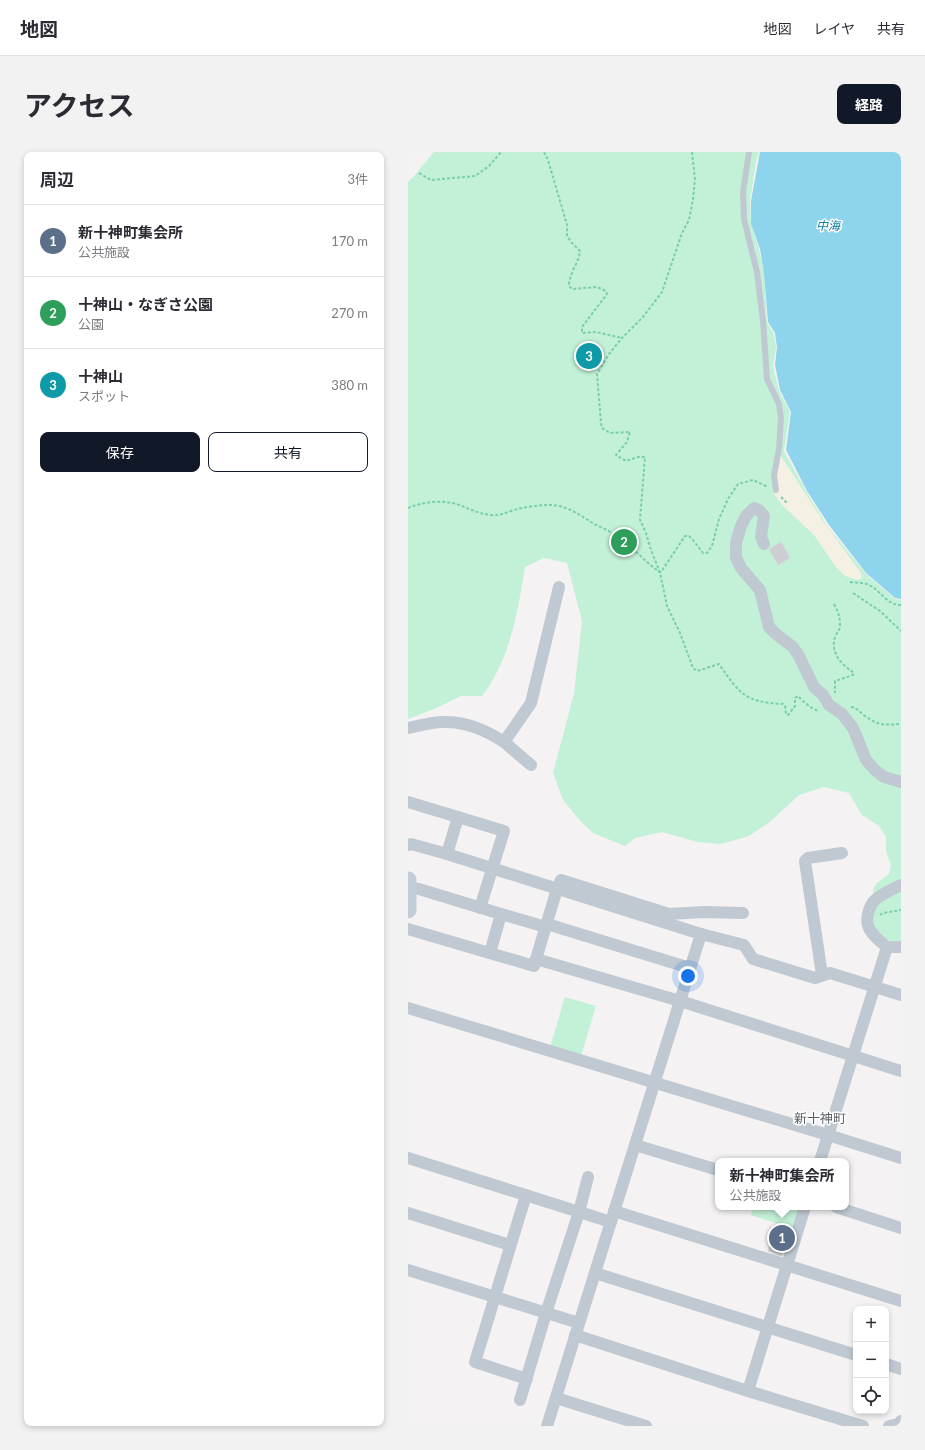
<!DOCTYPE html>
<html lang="ja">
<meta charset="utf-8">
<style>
body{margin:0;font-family:Lato,"Noto Sans JP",sans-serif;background:#f2f2f3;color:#2b2b33}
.controls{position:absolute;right:12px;bottom:12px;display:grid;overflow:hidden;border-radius:8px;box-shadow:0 2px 6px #0003}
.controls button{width:36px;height:36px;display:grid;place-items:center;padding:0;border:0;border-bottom:1px solid #e1e1e2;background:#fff;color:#2b2b33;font:20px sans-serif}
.you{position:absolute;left:280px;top:824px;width:14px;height:14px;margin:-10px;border:3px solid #fff;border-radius:50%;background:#1a73e8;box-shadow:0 0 0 6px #1a73e833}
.badge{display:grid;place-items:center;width:26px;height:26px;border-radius:50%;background:#111827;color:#fff;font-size:13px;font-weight:700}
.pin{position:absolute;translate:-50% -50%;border:2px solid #fff;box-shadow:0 1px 4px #0006}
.popup{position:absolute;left:307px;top:1006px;width:134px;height:52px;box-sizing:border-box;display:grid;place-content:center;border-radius:8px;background:#fff;filter:drop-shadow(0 1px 3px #0005);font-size:13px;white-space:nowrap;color:#7c7c81}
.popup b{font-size:15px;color:#2b2b33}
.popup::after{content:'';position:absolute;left:50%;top:100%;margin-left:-8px;border:8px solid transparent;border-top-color:#fff}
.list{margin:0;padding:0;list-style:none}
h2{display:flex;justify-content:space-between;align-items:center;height:52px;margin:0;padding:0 16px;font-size:17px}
h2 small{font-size:13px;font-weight:400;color:#7c7c81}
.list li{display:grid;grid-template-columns:26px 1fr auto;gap:12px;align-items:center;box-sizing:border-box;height:72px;padding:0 16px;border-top:1px solid #e1e1e2}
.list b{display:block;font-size:15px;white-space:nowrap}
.list p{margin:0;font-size:13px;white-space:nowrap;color:#7c7c81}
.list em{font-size:13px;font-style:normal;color:#7c7c81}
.actions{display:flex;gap:8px;padding:12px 16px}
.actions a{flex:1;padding:9px 0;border:1px solid #111827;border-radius:8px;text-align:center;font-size:14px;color:#111827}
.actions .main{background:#111827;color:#fff}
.icon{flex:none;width:22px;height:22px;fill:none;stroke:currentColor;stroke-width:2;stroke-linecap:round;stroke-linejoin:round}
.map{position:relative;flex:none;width:493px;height:1274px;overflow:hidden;border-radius:8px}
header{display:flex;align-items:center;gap:24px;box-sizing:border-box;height:56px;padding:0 20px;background:#fff;border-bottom:1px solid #e1e1e2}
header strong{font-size:19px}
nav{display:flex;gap:22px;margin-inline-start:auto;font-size:14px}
.intro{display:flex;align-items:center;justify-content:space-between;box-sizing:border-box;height:96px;padding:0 24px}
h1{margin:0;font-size:28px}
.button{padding:10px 18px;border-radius:8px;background:#111827;color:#fff;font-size:14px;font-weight:700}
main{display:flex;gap:24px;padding:0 24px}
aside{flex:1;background:#fff;border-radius:8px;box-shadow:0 2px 6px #0003}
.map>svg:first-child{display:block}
.green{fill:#c2f1d7}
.sand{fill:#f5f0e4}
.water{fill:#8fd4ed}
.building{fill:#ccced4;stroke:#d6d8dd}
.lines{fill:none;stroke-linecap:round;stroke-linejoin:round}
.path{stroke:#79cfaa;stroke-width:2;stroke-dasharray:3 2;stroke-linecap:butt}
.lane{stroke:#c0c9d1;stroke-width:6}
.street{stroke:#c0c9d1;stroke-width:12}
.secondary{stroke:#c3ccd8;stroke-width:17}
.labels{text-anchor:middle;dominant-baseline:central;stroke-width:3;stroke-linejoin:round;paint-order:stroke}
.water-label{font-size:12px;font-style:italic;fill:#0c7ea9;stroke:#fff}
.quarter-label{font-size:13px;fill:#5e6267;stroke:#fff}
</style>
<header>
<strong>地図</strong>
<nav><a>地図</a><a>レイヤ</a><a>共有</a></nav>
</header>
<div class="intro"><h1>アクセス</h1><a class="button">経路</a></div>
<main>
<aside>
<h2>周辺<small>3件</small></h2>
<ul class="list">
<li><span class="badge" style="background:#5c6f8a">1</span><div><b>新十神町集会所</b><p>公共施設</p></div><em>170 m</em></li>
<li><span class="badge" style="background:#2e9e5b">2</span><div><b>十神山・なぎさ公園</b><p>公園</p></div><em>270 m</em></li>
<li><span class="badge" style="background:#0f9aa8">3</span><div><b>十神山</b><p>スポット</p></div><em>380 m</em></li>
</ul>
<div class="actions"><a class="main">保存</a><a>共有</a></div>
</aside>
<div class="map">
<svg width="493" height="1274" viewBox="0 0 493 1274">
<rect width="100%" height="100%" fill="#f4f2f2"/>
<g class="green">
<path d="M 26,0 L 351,0 L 348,10 L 342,49 L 343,72 L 351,97 L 356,122 L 359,170 L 366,182 L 368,195 L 365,214 L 371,239 L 382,260 L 376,299 L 399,341 L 420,375 L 458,422 L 487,447 L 493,448 L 493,789 L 489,790 L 472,786 L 464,775 L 466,760 L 465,737 L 469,731 L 481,722 L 483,714 L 478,699 L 478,685 L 471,674 L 454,663 L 441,641 L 416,635 L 391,643 L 363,669 L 341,684 L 313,692 L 290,690 L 254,680 L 227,686 L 217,694 L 185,681 L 174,671 L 155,648 L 145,621 L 166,542 L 174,469 L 159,411 L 136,406 L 117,415 C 110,459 102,508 74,544 L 53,544 L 26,557 L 0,567 L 0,30 L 6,24 Z"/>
<path d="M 157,845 L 188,854 L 173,904 L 142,895 Z"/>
<path d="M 345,1055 L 393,1055 L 386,1077 L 343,1063 Z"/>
</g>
<path class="sand" d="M 373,304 L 415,369 L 453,421 L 454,426 L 450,428 L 437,424 L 428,415 L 406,383 L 375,354 L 366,342 L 371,305 Z"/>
<path class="water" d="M 352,0 L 493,0 L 493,447 L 487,446 L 458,421 L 421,373 L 399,339 L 378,298 L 383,260 L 372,238 L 367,213 L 369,195 L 367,181 L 360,170 L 356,122 L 352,97 L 343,72 L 343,49 Z"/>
<g class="building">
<path d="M 373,390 L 382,406 L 370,413 L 361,397 Z"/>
<path d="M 370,1077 L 381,1081 L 374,1104 L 360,1099 L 362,1091 L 365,1092 Z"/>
</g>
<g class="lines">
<g class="path">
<path d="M 136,0 L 140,8 L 159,73 L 159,84 L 164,91 L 172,99 C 171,111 161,121 161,134 L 164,137 L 189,135 L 198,139 L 199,142 L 174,175 L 174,181 L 188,180 L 214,186"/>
<path d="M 284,0 L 287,27 L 285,47 L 281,68 L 274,81 L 254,140 L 235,165 L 214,186 L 201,202 L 189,222 L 193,271 L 194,276 L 202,281 L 222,280 L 219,290 L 208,303 L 218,309 L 230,305 L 237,305 L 232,368 L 238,381 L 242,395 L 252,421 L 259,454 L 272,481 L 285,516 L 289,519 L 311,512 C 332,542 336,550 375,552 L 377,554 L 378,562 L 380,563 L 387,554 L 387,546 L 390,544 C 396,550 403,557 411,559"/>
<path d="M 11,21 L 23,28 L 67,24 L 81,14 L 93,0"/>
<path d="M 373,345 L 379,351"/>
<path d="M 0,356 C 14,350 35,347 51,353 C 62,357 69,361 82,363 C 91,364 97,361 106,358 C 116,355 130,353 142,353 C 157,353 171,362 183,370 C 193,376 203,379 212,386 C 226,397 238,410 251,420 L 253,420 L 277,384 L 281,384 L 285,388 L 295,401 L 299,401 L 304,394 L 311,367 L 320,347 L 330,332 L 345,328 L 360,335"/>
<path d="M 442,430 C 449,431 455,430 461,433 C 472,438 480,454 493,453"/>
<path d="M 445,441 L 472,459 L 493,479"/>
<path d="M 426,452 C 430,459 432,465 432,473 C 432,478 429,480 427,485 C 422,501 434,513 446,521 L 445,523 L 427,529 L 427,541"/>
<path d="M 443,555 C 449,556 452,560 457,564 C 471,574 476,573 493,572"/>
<path d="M 472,763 L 475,761 L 493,758"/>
</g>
<path class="lane" d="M 341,0 L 335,40 L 336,67 L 349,120 L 355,169 L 359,227 L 371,252 L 373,266 L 371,297 L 366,323 L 368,338"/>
<g class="street">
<path d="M 356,392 L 353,385 L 356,364 L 351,358 L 346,356 L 338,364 L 333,374 L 328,391 L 328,405 L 333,416 L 352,438 L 361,475 L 368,482 L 385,495 L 391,504 L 406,535 L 415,543 L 421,553 L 434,562 L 445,576 L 458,608 L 468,619 L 476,625 L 493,630"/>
<path d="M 0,576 C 11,574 23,570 34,570 C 56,569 78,578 96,590 L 123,551 L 151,435"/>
<path d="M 96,590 L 123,613"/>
<path d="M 0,650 L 96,679 L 72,756"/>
<path d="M 0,693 L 3,692 L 39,702 L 293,782 L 336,793 L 345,807 L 407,826 L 422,821 L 493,843"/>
<path d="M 39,702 L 50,665"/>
<path d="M 1,736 L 11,737 L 93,762 L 82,801"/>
<path d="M 335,761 L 296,760 L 261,762 L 153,728 L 149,737 L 128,807 L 272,849 L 493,919"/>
<path d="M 93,762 L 138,775"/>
<path d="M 139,772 L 282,816"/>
<path d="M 0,777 L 126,814 L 128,807"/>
<path d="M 479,795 L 493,795"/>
<path d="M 414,823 L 397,709 L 400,706 L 434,701"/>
<path d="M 0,856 L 420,983 L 493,1006"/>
<path d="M 227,993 L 310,1018"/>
<path d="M 0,1006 L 203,1070"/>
<path d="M 412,1009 L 479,795 C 473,790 466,785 462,778 C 456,769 461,753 468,747 C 476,741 485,737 493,733"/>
<path d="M 118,1043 L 67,1210 L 119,1227"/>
<path d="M 428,1055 L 493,1076"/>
<path d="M 206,1059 L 493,1149"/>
<path d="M 0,1061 L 102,1093"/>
<path d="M 0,1118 L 171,1171"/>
<path d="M 187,1121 L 448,1203"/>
<path d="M 167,1183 L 340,1239 L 397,1055"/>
<path d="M 478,1212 L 493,1217"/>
<path d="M 340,1239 L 455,1274"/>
<path d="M 148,1246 L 238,1274"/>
<path d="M 112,1248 L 138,1161 L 171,1060 L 180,1025"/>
<path d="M 139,1274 L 293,782"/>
<path d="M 481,1274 L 490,1272 L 493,1269"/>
</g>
<path class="secondary" d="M 0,728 L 0,758"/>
</g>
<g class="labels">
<g class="water-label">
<text x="420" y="73">中海</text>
</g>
<g class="quarter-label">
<text x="412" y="966">新十神町</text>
</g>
</g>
</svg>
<div class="controls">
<button>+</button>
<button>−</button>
<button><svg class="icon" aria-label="locate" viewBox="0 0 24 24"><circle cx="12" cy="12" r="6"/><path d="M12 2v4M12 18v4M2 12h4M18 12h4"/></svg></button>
</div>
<div class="you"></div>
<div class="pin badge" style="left:374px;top:1086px;background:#5c6f8a">1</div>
<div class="popup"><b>新十神町集会所</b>公共施設</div>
<div class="pin badge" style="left:216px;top:390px;background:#2e9e5b">2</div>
<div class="pin badge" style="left:181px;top:204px;background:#0f9aa8">3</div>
</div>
</main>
